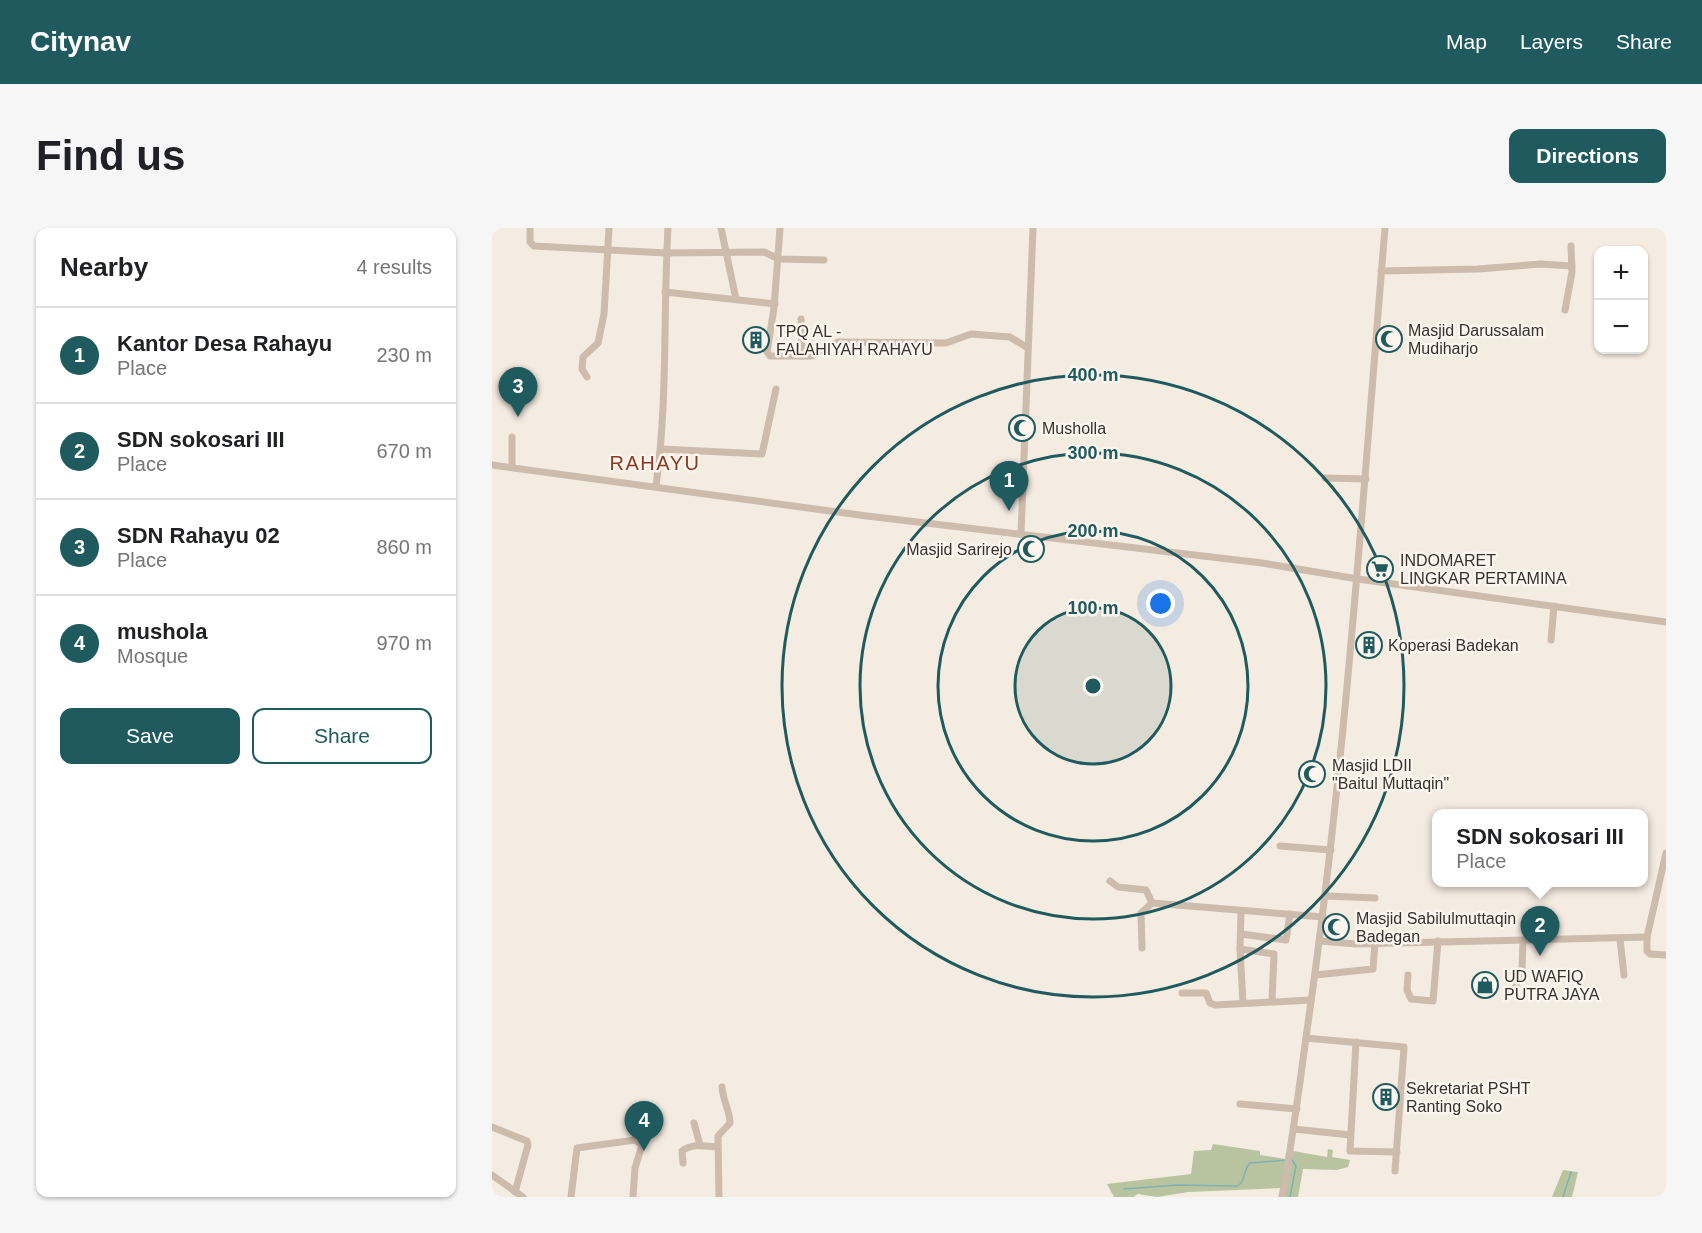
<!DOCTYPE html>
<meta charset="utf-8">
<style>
body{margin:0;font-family:Arial,sans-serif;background:#f6f6f6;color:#202124}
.controls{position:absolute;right:18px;top:18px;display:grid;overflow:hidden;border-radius:12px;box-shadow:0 2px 4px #0004}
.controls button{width:54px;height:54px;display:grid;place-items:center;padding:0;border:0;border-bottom:2px solid #e0e0e0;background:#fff;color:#202124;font:30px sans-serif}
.you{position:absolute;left:669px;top:376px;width:21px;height:21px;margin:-15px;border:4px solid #fff;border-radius:50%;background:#1a73e8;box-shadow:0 0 0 9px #1a73e833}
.badge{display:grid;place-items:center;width:39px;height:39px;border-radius:50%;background:#1f5a5e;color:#fff;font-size:20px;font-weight:700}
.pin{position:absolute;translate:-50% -50px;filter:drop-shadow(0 2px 3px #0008)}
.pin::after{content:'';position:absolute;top:32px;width:21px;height:18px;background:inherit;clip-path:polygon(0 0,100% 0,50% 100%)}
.popup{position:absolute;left:940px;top:581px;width:216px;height:78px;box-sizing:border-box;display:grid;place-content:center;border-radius:12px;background:#fff;filter:drop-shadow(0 2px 4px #0005);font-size:20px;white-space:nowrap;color:#757577}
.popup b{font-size:22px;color:#202124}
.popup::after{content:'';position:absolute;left:50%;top:100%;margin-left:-12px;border:12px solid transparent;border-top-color:#fff}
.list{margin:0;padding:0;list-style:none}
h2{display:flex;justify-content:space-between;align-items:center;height:78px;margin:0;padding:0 24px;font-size:26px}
h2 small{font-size:20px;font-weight:400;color:#757577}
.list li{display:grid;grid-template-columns:39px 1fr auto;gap:18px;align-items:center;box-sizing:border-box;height:96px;padding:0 24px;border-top:2px solid #e0e0e0}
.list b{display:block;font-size:22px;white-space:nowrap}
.list p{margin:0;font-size:20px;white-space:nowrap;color:#757577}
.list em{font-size:20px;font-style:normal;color:#757577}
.actions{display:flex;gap:12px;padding:18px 24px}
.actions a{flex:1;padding:14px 0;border:2px solid #1f5a5e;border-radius:12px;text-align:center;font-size:21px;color:#1f5a5e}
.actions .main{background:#1f5a5e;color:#fff}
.map{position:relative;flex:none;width:1174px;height:969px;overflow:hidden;border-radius:12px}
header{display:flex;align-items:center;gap:36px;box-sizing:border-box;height:84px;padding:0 30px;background:#1f5a5e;color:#fff}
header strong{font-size:28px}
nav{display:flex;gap:33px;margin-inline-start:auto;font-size:21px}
.intro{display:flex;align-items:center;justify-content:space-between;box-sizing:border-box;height:144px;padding:0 36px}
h1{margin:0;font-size:42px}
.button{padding:15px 27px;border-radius:12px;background:#1f5a5e;color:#fff;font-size:21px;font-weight:700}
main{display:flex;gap:36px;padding:0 36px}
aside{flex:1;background:#fff;border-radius:12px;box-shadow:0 2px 4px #0004}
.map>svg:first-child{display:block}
.green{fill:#b8c4a0}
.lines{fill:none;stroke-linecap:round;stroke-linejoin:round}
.stream{stroke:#7fb0b2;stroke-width:1.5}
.minor{stroke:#cdbbac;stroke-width:7}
.ring{fill:none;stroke:#1f5a5e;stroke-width:3}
.labels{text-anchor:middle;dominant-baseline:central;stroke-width:5;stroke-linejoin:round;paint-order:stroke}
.poi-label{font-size:16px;fill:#3b302b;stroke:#fbf5ee;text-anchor:start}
.quarter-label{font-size:20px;letter-spacing:1.5px;fill:#8c3b22;stroke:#fbf5ee}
.centre{fill:#1f5a5e;stroke:#fbf5ee;stroke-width:3}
.ring-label{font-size:18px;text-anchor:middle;font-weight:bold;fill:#1f5a5e;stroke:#fbf5ee;stroke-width:5;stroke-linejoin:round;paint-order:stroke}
</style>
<header>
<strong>Citynav</strong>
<nav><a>Map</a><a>Layers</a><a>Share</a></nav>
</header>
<div class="intro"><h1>Find us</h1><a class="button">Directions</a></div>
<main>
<aside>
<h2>Nearby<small>4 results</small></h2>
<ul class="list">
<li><span class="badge">1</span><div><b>Kantor Desa Rahayu</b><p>Place</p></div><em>230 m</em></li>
<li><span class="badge">2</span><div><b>SDN sokosari III</b><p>Place</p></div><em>670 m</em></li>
<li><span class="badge">3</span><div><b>SDN Rahayu 02</b><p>Place</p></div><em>860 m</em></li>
<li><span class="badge">4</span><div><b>mushola</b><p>Mosque</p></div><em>970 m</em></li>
</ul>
<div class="actions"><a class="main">Save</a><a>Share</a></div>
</aside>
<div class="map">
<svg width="1174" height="969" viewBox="0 0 1174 969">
<rect width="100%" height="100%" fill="#f4ebe1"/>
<g class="green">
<path d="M 721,916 L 768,923 L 768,927 L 794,931 L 789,960 L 696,964 L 665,969 L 646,966 L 641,969 L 622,969 L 615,956 L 699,946 L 702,923 L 719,922 Z"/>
<path d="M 836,921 L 841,922 L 840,929 L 858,932 L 856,939 L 845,942 L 811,941 L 806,969 L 793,969 L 801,923 L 835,929 Z"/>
<path d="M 1071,942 L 1086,944 L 1080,969 L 1060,969 Z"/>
</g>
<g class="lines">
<g class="stream">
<path d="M 632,961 L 685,957 L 745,958 C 754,954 751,941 758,935 L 795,932"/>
<path d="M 798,969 L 804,938 L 800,932"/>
<path d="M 1071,969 L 1079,944"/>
</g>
<g class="minor">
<path d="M 38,0 L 38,14 L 42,18 L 174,25 L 272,24 L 287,31 L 332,32"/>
<path d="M 229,0 L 244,71"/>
<path d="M 288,0 L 282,80 L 275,124 L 278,128 L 320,128 L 346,114 L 454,115 L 479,106 L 518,109 L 536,120"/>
<path d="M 889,43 L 986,41 L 1049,36 L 1080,38"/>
<path d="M 173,64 L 283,76"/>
<path d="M 1073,82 L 1080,44 L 1079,18"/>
<path d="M 309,91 L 310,128"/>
<path d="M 95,149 L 90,141 L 91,129 L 106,115 L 112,86 L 117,0"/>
<path d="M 169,221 L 270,226 L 284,161"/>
<path d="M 0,237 L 375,288 L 770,335 L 866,351 L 1174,394"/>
<path d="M 20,239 L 20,209"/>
<path d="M 833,250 L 874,251"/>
<path d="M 164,258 C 176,172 171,86 176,0"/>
<path d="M 529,306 L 541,0"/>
<path d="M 1059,412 L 1062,378"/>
<path d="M 788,618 L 839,622"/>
<path d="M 1174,625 L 1155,709 L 1155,723 L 1158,726 L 1174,727"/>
<path d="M 618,653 L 626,659 L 654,662 L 660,675"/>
<path d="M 834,668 L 883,670"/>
<path d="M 749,683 L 748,721 L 782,726 L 780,773"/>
<path d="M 749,706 L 794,712 L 798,686"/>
<path d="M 1128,711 L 1132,747"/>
<path d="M 828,713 L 864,716 L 1155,709"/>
<path d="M 650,720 L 649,685 L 660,675 L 831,689"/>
<path d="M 748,721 L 751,775"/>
<path d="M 823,747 L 881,741 L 883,715"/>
<path d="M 916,747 L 915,762 L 919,771 L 941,773 L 946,713"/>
<path d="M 690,765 L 714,765 L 718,775 L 723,777 L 819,772"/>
<path d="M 1021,766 L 1030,742 L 1031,712"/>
<path d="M 814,810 L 912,819 L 903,943"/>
<path d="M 864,814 L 858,923 L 905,924"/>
<path d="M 748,876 L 805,881"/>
<path d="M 202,895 L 208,917"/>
<path d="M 0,899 L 35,913 L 36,917 L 23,964"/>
<path d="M 802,901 L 858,907"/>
<path d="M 191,935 L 190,923 C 200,915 213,918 225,919"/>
<path d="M 0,947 L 31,969"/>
<path d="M 79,969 L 85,920 L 143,912 L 150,917 L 143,940 L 141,969"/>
<path d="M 227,969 L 226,908 L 238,895 C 238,883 231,873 230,859"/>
<path d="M 790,969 C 801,911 808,853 816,795 C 854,531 871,266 893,0"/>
</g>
</g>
<circle cx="601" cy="458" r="78" fill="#1f5a5e" fill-opacity=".12"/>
<g class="ring">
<circle cx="601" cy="458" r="78"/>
<circle cx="601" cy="458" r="155"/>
<circle cx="601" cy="458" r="233"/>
<circle cx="601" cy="458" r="311"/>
</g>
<defs>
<symbol id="mosque-ring" viewBox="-11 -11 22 22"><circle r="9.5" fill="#fbf5ee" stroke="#1f5a5e" stroke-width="1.5"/><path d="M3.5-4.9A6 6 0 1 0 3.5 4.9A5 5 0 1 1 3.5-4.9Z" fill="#1f5a5e"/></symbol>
<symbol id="building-ring" viewBox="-11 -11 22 22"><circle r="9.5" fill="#fbf5ee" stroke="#1f5a5e" stroke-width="1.5"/><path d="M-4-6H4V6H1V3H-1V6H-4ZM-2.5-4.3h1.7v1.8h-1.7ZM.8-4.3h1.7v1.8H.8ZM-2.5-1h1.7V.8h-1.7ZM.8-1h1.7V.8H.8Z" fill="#1f5a5e"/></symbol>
<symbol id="supermarket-ring" viewBox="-11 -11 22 22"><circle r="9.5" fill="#fbf5ee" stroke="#1f5a5e" stroke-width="1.5"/><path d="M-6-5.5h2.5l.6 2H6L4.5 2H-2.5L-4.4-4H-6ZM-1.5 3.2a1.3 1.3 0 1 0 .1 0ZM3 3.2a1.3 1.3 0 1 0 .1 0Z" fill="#1f5a5e"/></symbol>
<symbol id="shop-ring" viewBox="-11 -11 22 22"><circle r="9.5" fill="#fbf5ee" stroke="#1f5a5e" stroke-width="1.5"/><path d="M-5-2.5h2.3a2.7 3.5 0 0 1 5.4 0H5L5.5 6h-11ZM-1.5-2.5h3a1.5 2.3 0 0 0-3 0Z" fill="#1f5a5e"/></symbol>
</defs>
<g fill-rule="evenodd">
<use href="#mosque-ring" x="882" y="96" width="30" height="30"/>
<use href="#building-ring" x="249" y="97" width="30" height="30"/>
<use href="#mosque-ring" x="515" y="185" width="30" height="30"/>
<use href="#mosque-ring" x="524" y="306" width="30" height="30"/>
<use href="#supermarket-ring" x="873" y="326" width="30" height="30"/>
<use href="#building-ring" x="862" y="402" width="30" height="30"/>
<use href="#mosque-ring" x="805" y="531" width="30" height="30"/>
<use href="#mosque-ring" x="829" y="684" width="30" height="30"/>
<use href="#shop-ring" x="978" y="742" width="30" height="30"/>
<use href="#building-ring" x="879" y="854" width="30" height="30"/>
</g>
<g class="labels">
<g class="poi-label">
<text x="916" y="102">Masjid Darussalam<tspan x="916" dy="18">Mudiharjo</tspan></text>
<text x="284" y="103">TPQ AL -<tspan x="284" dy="18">FALAHIYAH RAHAYU</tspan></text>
<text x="550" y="200">Musholla</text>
<text x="520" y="321" text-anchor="end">Masjid Sarirejo</text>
<text x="908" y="332">INDOMARET<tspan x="908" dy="18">LINGKAR PERTAMINA</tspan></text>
<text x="896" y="417">Koperasi Badekan</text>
<text x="840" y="537">Masjid LDII<tspan x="840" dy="18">"Baitul Muttaqin"</tspan></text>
<text x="864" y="690">Masjid Sabilulmuttaqin<tspan x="864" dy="18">Badegan</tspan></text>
<text x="1012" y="748">UD WAFIQ<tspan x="1012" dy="18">PUTRA JAYA</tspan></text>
<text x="914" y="860">Sekretariat PSHT<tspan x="914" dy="18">Ranting Soko</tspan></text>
</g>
<g class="quarter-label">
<text x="163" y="235">RAHAYU</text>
</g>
</g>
<circle cx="601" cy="458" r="9" class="centre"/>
<g class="ring-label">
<text x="601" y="153">400 m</text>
<text x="601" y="231">300 m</text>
<text x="601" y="309">200 m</text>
<text x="601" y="386">100 m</text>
</g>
</svg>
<div class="controls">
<button>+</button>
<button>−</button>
</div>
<div class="you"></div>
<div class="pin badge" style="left:517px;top:283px">1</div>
<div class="pin badge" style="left:1048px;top:728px">2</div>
<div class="popup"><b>SDN sokosari III</b>Place</div>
<div class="pin badge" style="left:26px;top:189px">3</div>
<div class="pin badge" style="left:152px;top:923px">4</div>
</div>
</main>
